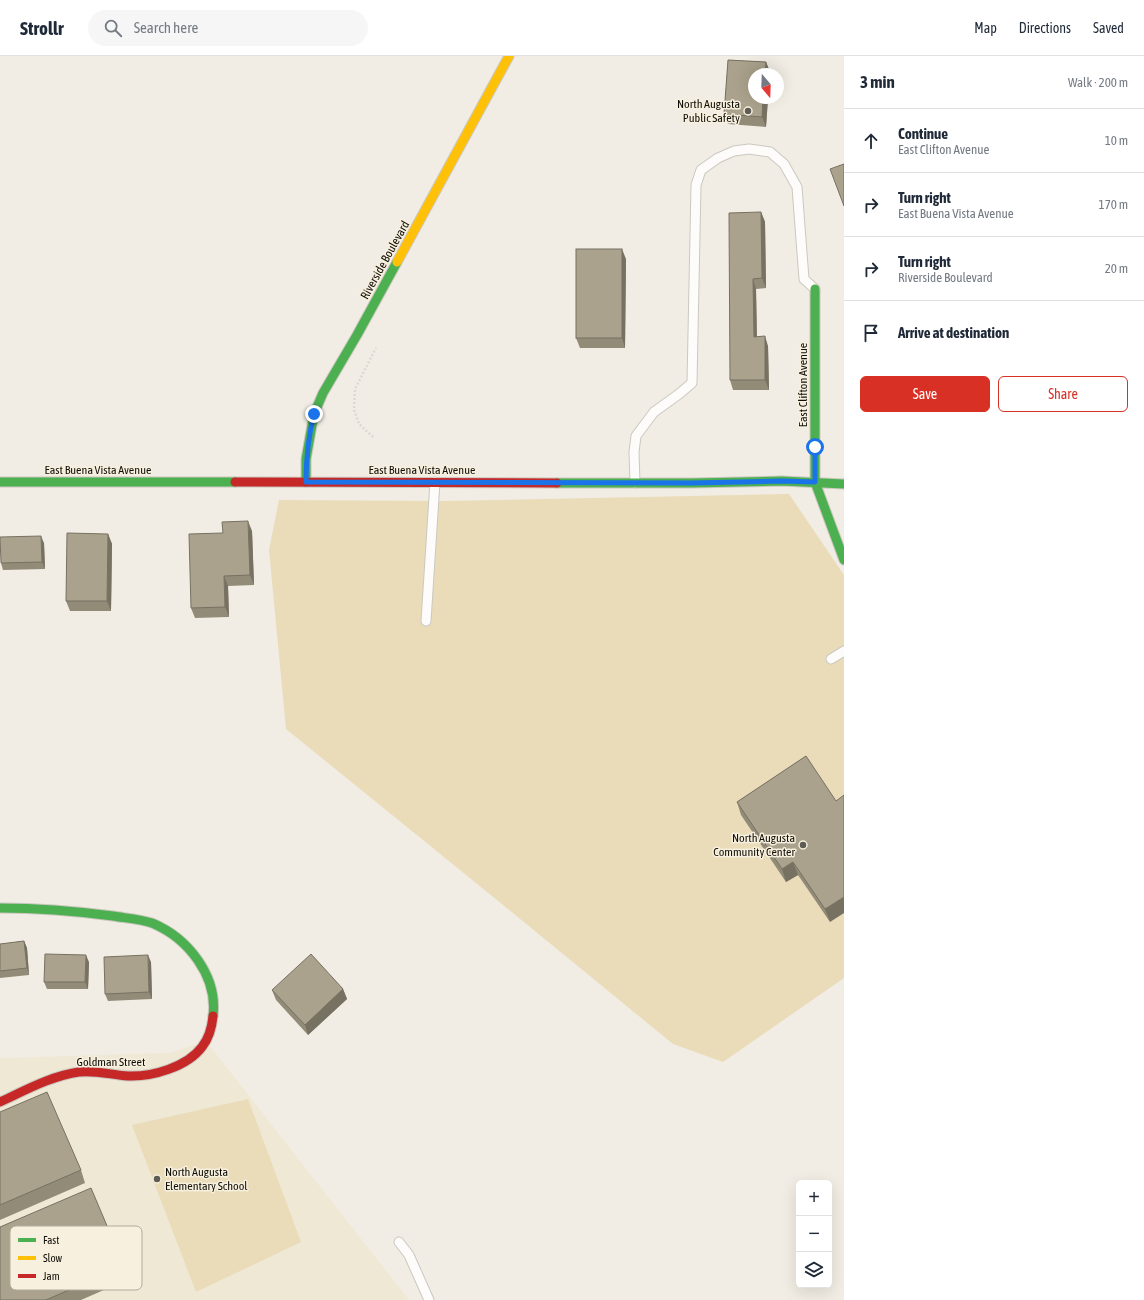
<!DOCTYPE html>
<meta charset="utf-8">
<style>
body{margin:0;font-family:"Asap Condensed",sans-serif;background:#f6f6f7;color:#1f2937}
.controls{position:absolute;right:12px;bottom:12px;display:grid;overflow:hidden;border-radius:6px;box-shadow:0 4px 16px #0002}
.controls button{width:36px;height:36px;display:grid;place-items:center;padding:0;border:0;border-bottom:1px solid #e0e1e3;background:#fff;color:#1f2937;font:20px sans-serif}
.compass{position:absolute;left:748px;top:12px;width:36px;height:36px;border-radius:50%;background:#fff;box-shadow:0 4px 16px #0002;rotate:161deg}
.stop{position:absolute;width:12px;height:12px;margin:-9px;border:3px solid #1a73e8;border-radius:50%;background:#fff}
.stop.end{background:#1a73e8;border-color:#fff;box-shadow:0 1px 4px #0008}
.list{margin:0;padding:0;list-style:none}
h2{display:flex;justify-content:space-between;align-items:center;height:52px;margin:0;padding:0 16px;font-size:17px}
h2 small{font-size:13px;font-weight:400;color:#747a83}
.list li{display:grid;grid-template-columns:26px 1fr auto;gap:12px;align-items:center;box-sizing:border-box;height:64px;padding:0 16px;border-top:1px solid #e0e1e3}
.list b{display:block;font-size:15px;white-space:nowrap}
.list p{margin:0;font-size:13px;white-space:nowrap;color:#747a83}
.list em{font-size:13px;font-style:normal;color:#747a83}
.actions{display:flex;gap:8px;padding:12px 16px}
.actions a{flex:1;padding:9px 0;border:1px solid #d93025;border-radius:6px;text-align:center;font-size:14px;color:#d93025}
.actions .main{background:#d93025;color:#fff}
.icon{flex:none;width:22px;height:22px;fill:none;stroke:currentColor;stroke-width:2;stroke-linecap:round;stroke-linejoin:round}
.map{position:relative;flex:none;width:844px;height:1244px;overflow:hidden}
header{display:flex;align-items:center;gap:24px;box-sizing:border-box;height:56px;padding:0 20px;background:#fff;border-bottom:1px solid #e0e1e3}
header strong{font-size:19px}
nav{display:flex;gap:22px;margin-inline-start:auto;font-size:14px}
.search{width:280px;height:36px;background:#f6f6f7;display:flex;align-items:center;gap:10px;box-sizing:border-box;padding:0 14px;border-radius:22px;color:#747a83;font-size:15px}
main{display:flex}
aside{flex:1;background:#fff}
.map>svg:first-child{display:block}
.built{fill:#efe8d5}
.green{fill:#eadcb9}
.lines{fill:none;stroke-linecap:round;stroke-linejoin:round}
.lane-casing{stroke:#cbc8c0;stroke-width:11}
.fast-casing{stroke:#cbc8c0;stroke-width:11}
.slow-casing{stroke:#cbc8c0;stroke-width:11}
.jam-casing{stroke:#cbc8c0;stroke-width:11}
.path{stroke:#dad9d6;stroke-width:2.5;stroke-dasharray:2 2;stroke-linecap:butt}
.lane{stroke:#fdfcfb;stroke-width:9}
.fast{stroke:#4caf50;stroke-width:9}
.slow{stroke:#ffc107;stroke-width:9}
.jam{stroke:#c62828;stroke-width:9}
.wall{fill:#928b78}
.shaded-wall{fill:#777162}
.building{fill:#aaa28c;stroke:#777162}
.route{stroke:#1a73e8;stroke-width:5}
.poi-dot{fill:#5f5c55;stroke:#f7f0de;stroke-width:1.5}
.labels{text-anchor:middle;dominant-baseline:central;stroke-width:3;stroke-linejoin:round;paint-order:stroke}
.poi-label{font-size:12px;fill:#100e08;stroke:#f7f0de;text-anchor:end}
.street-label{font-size:12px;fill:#100e08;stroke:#f7f0de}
.key{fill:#f7f0de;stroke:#b2ac9e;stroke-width:1}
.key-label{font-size:11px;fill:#100e08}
</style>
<header>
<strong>Strollr</strong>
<div class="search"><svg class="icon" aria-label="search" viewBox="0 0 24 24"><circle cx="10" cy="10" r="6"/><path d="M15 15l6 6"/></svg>Search here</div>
<nav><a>Map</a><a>Directions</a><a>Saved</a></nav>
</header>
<main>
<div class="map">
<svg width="844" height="1244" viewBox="0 0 844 1244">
<rect width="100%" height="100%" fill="#f1ede4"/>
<path class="built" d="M 206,985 L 409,1244 L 0,1244 L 0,1002 L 170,997 Z"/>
<g class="green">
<path d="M 789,438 L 844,519 L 844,922 L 723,1006 L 673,988 L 492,840 L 286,673 L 269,494 L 279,444 L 444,445 Z"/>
<path d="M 248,1043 L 301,1186 L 196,1236 L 132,1069 Z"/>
</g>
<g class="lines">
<defs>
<g id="lane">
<path d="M 635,427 L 634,396 L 636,380 L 654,356 L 679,338 L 692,327 L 696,129 L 701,114 L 718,102 L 734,95 L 749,93 L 770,96 L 784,108 L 797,131 L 804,223 L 815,233"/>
<path d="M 426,565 L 435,426"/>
<path d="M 831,603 L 844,595"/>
<path d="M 399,1186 L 409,1199 L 429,1244"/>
</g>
<g id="fast">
<path d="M 815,233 L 815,426 L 844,504"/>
<path d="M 0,426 L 235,426"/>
<path d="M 306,426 L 306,403 L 314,358 L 323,337 L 357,279 L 397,206"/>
<path d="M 557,427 L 692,427 L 782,425 L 844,428"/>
<path d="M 0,852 C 38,852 75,855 113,860 C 125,862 140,863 152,867 C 188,882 218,920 213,960"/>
</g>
<path id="slow" d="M 397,206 L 509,0"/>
<g id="jam">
<path d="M 235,426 L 557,427"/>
<path d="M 0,1046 C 26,1034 51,1020 79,1016 C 96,1014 112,1019 128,1020 C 152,1021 187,1011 202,991 C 209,982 212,971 213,960"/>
</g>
</defs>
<use href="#lane" class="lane-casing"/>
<use href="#fast" class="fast-casing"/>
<use href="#slow" class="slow-casing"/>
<use href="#jam" class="jam-casing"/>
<path class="path" d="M 373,381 L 359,368 L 354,354 L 355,333 L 376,292"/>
<use href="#lane" class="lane"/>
<use href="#fast" class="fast"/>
<use href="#slow" class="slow"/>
<use href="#jam" class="jam"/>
</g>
<g class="wall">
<path d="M 728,4 L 766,6 L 770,16 L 770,18 L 754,18 L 754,42 L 768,42 L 766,71 L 728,68 L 724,58 Z"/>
<path d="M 761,156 L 765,166 L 766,232 L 756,233 L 757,281 L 768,290 L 769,334 L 733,334 L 730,324 Z"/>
<path d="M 626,203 L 625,292 L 580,292 L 576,282 Z"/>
<path d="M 252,475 L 254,529 L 228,530 L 229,561 L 195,562 L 191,552 L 223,477 Z"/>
<path d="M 108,478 L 112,488 L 111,555 L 70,555 L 66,545 Z"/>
<path d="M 44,487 L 45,513 L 3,514 L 1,507 Z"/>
<path d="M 806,700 L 830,866 L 798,819 L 786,826 L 741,759 L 737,746 Z"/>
<path d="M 24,885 L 27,892 L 29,919 L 0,922 L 0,888 Z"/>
<path d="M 89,906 L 88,933 L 47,933 L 44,926 Z"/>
<path d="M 151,906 L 152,943 L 108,945 L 105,938 Z"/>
<path d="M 343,933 L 347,943 L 308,979 L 276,944 L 272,934 Z"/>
<path d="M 0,1056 L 81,1114 L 85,1127 L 0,1164 Z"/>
<path d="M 124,1210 L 129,1223 L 81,1244 L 0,1244 Z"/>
</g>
<g class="shaded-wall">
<path d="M 766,6 L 770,16 L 770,18 L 765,18 Z"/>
<path d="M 763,42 L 768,42 L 766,71 L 762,61 Z"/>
<path d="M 761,156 L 765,166 L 766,232 L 762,222 Z"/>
<path d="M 622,193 L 626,203 L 625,292 L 622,282 Z"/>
<path d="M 753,223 L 756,233 L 757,291 L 754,281 Z"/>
<path d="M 765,280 L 768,290 L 769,334 L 765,324 Z"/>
<path d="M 248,465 L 252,475 L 254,529 L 250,519 Z"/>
<path d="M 108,478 L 112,488 L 111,555 L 107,545 Z"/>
<path d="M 41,480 L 44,487 L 45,513 L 42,506 Z"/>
<path d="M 224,520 L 228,530 L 229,561 L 225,551 Z"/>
<path d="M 793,806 L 798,819 L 786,826 L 782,813 Z"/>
<path d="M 844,841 L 844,857 L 830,866 L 825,853 Z"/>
<path d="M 24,885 L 27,892 L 29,919 L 27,912 Z"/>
<path d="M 86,899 L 89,906 L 88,933 L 85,926 Z"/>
<path d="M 148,899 L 151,906 L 152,943 L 149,936 Z"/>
<path d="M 343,933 L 347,943 L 308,979 L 305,969 Z"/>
</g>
<g class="building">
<path d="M 728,4 L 766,6 L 765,18 L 754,18 L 754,42 L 763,42 L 762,61 L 724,58 Z"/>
<path d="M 844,108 L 844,150 L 830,113 Z"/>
<path d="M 761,156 L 762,222 L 753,223 L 754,281 L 765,280 L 765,324 L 730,324 L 729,157 Z"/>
<rect x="576" y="193" width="46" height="89"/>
<path d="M 248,465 L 250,519 L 224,520 L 225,551 L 191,552 L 189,478 L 223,477 L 222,466 Z"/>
<path d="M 67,477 L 108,478 L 107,545 L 66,545 Z"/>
<path d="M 41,480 L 42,506 L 1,507 L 0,481 Z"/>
<path d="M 806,700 L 836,745 L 844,739 L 844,841 L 825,853 L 793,806 L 782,813 L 737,746 Z"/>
<path d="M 24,885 L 27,912 L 0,915 L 0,888 Z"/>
<path d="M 45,898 L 86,899 L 85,926 L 44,926 Z"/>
<path d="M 311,898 L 343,933 L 305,969 L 272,934 Z"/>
<path d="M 148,899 L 149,936 L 105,938 L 104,901 Z"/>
<path d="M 47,1036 L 81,1114 L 0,1149 L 0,1056 Z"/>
<path d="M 91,1132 L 124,1210 L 46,1244 L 0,1244 L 0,1171 Z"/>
</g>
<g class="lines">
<path class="route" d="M 314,358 C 308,382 306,401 306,426 L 692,427 L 782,425 L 815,426 L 815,391"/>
</g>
<g class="poi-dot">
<circle cx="748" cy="55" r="4"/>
<circle cx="803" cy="789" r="4"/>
<circle cx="157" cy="1123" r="4"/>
</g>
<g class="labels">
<g class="poi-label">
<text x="740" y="48">North Augusta<tspan x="740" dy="14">Public Safety</tspan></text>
<text x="795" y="782">North Augusta<tspan x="795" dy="14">Community Center</tspan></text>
<text x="165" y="1116" text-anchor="start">North Augusta<tspan x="165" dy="14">Elementary School</tspan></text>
</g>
<g class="street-label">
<text transform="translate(385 204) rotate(-61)">Riverside Boulevard</text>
<text transform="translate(803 329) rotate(-90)">East Clifton Avenue</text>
<text x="98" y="414">East Buena Vista Avenue</text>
<text x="422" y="414">East Buena Vista Avenue</text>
<text x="111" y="1006">Goldman Street</text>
</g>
</g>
<rect x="10" y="1170" width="132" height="64" rx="6" class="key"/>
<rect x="18" y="1182" width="18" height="4" fill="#4caf50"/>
<rect x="18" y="1200" width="18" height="4" fill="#ffc107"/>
<rect x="18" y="1218" width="18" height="4" fill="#c62828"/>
<g class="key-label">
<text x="43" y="1188">Fast</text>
<text x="43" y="1206">Slow</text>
<text x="43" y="1224">Jam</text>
</g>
</svg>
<div class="controls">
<button>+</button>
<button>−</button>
<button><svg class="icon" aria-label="layers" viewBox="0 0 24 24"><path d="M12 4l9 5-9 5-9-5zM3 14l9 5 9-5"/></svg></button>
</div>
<svg class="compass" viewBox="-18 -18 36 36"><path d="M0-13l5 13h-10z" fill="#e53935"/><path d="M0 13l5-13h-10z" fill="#747a83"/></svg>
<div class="stop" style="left:815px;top:391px"></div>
<div class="stop end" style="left:314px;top:358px"></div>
</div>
<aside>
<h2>3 min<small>Walk · 200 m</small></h2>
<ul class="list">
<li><svg class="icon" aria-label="ahead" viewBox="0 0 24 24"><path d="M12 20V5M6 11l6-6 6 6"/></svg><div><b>Continue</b><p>East Clifton Avenue</p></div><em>10 m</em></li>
<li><svg class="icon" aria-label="right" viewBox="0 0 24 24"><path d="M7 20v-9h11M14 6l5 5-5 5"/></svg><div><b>Turn right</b><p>East Buena Vista Avenue</p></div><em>170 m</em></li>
<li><svg class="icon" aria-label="right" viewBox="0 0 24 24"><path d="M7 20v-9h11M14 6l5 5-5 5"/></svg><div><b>Turn right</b><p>Riverside Boulevard</p></div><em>20 m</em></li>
<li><svg class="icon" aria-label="arrive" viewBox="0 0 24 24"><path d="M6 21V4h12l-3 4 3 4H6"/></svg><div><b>Arrive at destination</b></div></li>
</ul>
<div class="actions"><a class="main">Save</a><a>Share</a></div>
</aside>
</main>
